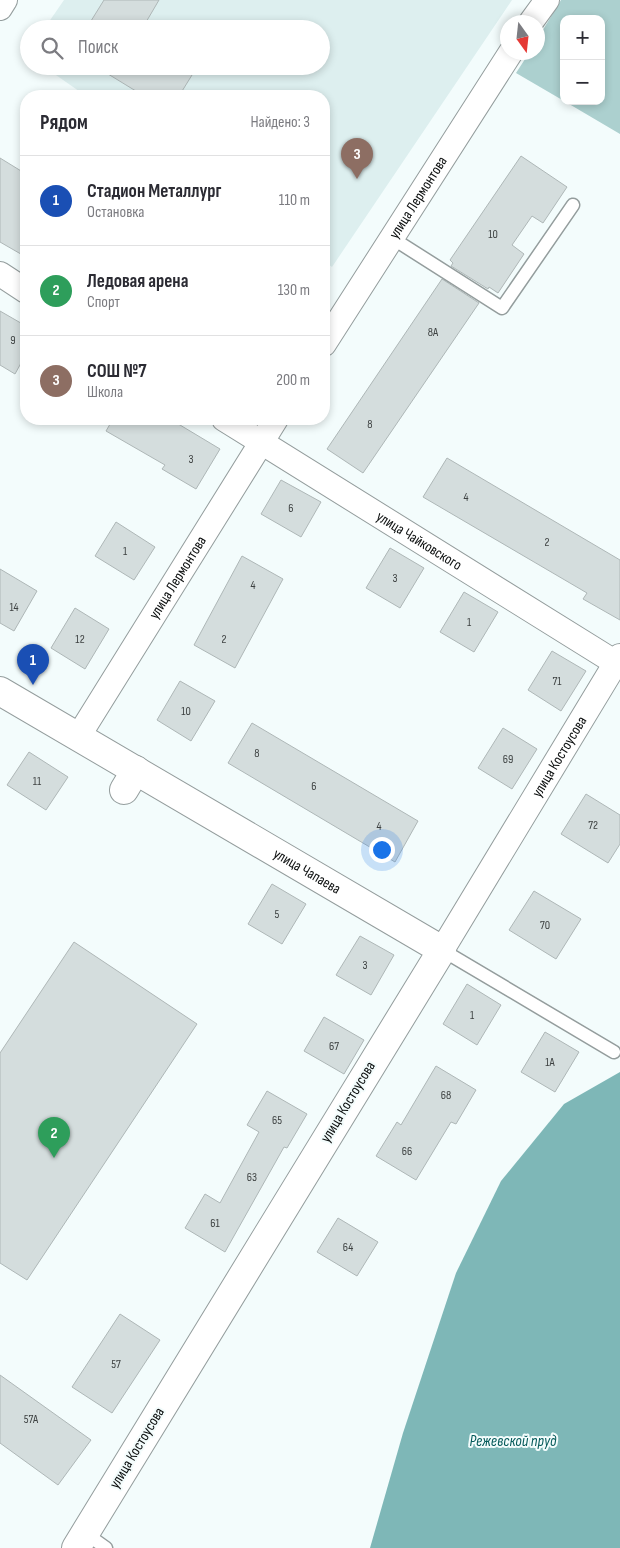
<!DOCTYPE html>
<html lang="ru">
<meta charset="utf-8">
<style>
body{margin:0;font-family:"Sofia Sans Condensed",sans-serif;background:#f2f2f3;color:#2b2b33}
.controls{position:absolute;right:15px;top:15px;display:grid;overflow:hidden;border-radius:10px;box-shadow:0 2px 8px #0003}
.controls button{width:45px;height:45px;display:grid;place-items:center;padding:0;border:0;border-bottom:1px solid #e1e1e2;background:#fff;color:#2b2b33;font:25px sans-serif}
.compass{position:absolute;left:500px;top:15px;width:45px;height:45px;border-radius:50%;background:#fff;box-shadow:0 2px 8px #0003;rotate:165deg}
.you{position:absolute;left:381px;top:849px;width:18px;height:18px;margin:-12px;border:4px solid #fff;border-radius:50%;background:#1a73e8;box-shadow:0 0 0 8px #1a73e833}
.badge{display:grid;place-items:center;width:32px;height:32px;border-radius:50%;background:#0b8043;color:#fff;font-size:16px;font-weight:700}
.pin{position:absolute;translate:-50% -41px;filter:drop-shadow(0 1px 2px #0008)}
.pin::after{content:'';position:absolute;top:26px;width:18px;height:15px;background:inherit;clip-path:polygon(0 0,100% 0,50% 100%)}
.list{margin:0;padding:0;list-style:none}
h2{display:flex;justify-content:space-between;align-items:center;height:65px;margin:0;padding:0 20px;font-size:21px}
h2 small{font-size:16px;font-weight:400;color:#7c7c81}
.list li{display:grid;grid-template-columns:32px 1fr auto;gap:15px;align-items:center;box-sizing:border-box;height:90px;padding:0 20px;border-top:1px solid #e1e1e2}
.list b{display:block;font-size:19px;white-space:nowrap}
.list p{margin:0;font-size:16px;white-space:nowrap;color:#7c7c81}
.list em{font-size:16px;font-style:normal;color:#7c7c81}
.icon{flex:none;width:28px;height:28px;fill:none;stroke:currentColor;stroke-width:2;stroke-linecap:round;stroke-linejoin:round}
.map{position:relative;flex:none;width:620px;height:1548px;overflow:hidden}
.search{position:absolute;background:#fff;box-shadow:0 2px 8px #0003;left:20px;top:20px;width:310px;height:55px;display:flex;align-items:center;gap:12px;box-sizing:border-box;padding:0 18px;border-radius:28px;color:#7c7c81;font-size:19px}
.panel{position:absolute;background:#fff;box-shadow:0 2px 8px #0003;left:20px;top:90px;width:310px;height:335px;border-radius:20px}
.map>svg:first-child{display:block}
.built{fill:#ddefef}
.green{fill:#acd0cf}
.water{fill:#7eb7b7}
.building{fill:#d4dddd;stroke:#aeb7b7}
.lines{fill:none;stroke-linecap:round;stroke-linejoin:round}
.lane-casing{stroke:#949d9d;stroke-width:15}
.street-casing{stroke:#949d9d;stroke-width:26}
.secondary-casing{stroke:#949d9d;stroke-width:30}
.lane{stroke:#fff;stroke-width:12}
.street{stroke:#fff;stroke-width:24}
.secondary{stroke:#fff;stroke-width:28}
.labels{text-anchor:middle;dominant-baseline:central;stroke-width:4;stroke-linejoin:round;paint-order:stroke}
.number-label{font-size:12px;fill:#3e4242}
.street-label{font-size:15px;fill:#0c0f0f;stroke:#f3fcfc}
.water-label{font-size:16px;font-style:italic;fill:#065b5b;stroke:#f3fcfc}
</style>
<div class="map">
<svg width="620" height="1548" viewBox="0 0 620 1548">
<rect width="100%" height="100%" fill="#f3fcfc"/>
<path class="built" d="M 64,0 L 512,0 L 332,267 L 324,261 L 324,96 L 86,96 L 43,66 L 321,66 L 321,29 L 44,29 Z"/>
<path class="green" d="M 561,0 L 620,0 L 620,134 L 564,101 L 601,101 L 601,19 L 564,19 L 564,101 L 516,73 L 529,53 L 538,52 L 538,38 Z"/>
<path class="water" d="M 620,1072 L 620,1548 L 370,1548 L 403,1433 L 456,1273 L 501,1181 L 564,1104 Z"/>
<g class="building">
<path d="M 104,0 L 159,0 L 142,29 L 86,29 Z"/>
<path d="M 95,66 L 178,66 L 192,75 L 179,96 L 144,96 Z"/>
<path d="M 521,156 L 567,187 L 543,223 L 532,216 L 512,245 L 524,254 L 498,293 L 489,287 L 488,289 L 451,266 L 453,263 L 450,260 Z"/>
<path d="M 0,158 L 26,174 L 26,257 L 0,242 Z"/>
<path d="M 442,279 L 479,303 L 363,473 L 327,449 Z"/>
<path d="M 0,311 L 26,326 L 26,354 L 15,374 L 0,365 Z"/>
<path d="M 113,419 L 170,419 L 220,449 L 196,489 L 162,469 L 165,465 L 106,431 Z"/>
<path d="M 447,458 L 620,560 L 620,620 L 583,599 L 587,593 L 423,497 Z"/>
<path d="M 281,480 L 321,502 L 301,537 L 261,514 Z"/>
<path d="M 116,522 L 155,547 L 134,580 L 95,556 Z"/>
<path d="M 390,548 L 424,568 L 400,608 L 366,588 Z"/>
<path d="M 242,556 L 283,579 L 235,668 L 194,645 Z"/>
<path d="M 0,569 L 37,591 L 14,631 L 0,623 Z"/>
<path d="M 464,592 L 498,612 L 474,652 L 440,632 Z"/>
<path d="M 75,608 L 109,629 L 85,669 L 51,648 Z"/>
<path d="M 552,651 L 586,671 L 561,711 L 528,690 Z"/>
<path d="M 180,681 L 215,701 L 191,741 L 157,720 Z"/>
<path d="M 252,723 L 418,821 L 395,862 L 228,763 Z"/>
<path d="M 503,728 L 537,749 L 512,789 L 478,768 Z"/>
<path d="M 29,752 L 68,777 L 46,810 L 7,785 Z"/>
<path d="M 586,794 L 620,815 L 620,844 L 608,863 L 561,834 Z"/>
<path d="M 272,884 L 306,904 L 282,944 L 248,924 Z"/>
<path d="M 534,891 L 581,919 L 556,959 L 509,930 Z"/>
<path d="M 360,936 L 394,955 L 371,995 L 336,975 Z"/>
<path d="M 74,942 L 197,1024 L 27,1280 L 0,1263 L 0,1053 Z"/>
<path d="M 467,984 L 501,1005 L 477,1045 L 443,1024 Z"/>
<path d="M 324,1017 L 364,1040 L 344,1074 L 304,1051 Z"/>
<path d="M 545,1032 L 579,1052 L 555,1092 L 521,1072 Z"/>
<path d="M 436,1066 L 476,1090 L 456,1124 L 451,1122 L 416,1180 L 376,1156 L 397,1122 L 401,1125 Z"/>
<path d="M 267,1091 L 307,1114 L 287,1148 L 284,1147 L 225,1252 L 185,1228 L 205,1194 L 220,1203 L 259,1132 L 247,1125 Z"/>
<path d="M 338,1218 L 378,1242 L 357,1276 L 317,1252 Z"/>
<path d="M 120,1314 L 160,1340 L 112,1413 L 72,1387 Z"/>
<path d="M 0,1375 L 91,1440 L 58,1485 L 0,1443 Z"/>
</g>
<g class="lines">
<defs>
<g id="lane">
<path d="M 392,238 L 502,308 L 573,205"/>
<path d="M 442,950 L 614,1052"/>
<path d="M 85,1533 L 106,1548"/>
</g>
<g id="street">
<path d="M 0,8 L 5,0"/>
<path d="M 531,22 L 547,0"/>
<path d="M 0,274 L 26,291"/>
<path id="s1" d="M 324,344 L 511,52"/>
<path id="s2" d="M 224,419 L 616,663"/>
<path id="s3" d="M 78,737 L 276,419"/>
<path id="s4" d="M 442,950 L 620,656"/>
</g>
<g id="secondary">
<path id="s5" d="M 0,691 L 442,950 L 76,1548"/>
<path d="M 124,790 L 136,770"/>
</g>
</defs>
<use href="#lane" class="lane-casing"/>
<use href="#street" class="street-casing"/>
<use href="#secondary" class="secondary-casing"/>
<use href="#lane" class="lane"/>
<use href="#street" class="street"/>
<use href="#secondary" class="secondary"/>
</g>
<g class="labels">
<g class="number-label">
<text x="493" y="234">10</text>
<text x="433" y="332">8А</text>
<text x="13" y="340">9</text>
<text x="370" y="424">8</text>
<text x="191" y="459">3</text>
<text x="466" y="497">4</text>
<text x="291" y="508">6</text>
<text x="547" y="542">2</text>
<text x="125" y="551">1</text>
<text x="395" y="578">3</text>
<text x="253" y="585">4</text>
<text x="14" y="607">14</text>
<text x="469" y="622">1</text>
<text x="80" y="639">12</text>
<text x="224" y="639">2</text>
<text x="557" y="681">71</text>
<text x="186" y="711">10</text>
<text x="257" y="753">8</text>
<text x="508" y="759">69</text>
<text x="37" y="781">11</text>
<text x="314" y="786">6</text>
<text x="593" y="825">72</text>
<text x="379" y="826">4</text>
<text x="277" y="914">5</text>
<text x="545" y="925">70</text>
<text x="365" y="965">3</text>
<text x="472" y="1015">1</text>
<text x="334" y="1046">67</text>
<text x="550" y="1062">1А</text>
<text x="446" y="1095">68</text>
<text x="277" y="1120">65</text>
<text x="407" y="1151">66</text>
<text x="252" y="1177">63</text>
<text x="215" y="1223">61</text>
<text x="348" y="1247">64</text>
<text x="116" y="1364">57</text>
<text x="31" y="1419">57А</text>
</g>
<g class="street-label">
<text stroke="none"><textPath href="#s1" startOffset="174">улица Лермонтова</textPath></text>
<text stroke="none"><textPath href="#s2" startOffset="230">улица Чайковского</textPath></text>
<text stroke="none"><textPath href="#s3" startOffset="188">улица Лермонтова</textPath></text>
<text stroke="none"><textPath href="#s4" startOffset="226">улица Костоусова</textPath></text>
<text stroke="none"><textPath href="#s5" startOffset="356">улица Чапаева</textPath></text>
<text transform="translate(348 1102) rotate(-59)">улица Костоусова</text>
<text transform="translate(137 1448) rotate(-59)">улица Костоусова</text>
</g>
<g class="water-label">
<text x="513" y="1441">Режевской пруд</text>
</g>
</g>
</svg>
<div class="controls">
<button>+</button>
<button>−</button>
</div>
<svg class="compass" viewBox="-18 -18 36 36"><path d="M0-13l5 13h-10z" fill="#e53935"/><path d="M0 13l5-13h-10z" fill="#7c7c81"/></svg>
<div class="you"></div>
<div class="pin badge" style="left:33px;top:685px;background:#1a4fb4">1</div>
<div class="pin badge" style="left:54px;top:1158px;background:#2e9e5b">2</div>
<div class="pin badge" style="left:357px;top:179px;background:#8d6e63">3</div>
<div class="search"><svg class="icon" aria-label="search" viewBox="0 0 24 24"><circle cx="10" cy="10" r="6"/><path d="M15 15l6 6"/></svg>Поиск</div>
<section class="panel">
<h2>Рядом<small>Найдено: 3</small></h2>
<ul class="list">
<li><span class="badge" style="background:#1a4fb4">1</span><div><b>Стадион Металлург</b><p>Остановка</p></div><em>110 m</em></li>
<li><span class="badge" style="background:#2e9e5b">2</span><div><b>Ледовая арена</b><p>Спорт</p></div><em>130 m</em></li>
<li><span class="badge" style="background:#8d6e63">3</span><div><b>СОШ №7</b><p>Школа</p></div><em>200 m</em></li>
</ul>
</section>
</div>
